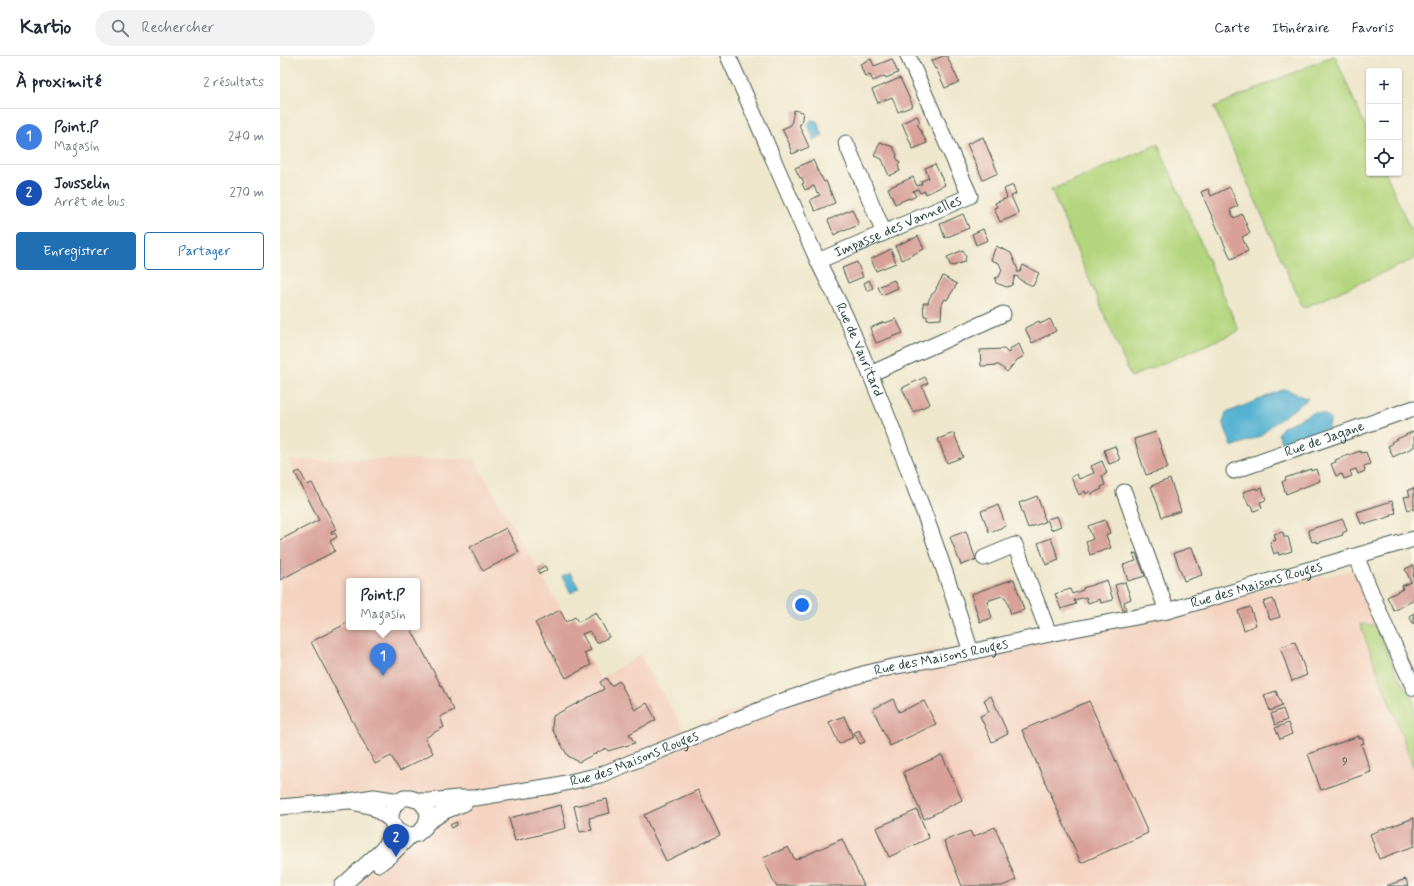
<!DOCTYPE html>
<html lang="fr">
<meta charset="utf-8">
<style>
body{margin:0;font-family:Mynerve,sans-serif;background:#f2f2f3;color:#1f2937}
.controls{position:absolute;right:12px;top:12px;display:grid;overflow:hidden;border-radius:4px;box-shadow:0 1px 3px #0004}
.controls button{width:36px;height:36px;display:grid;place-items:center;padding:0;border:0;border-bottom:1px solid #e0e1e3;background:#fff;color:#1f2937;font:20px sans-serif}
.you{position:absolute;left:522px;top:549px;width:14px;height:14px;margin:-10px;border:3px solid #fff;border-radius:50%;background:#1a73e8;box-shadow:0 0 0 6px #1a73e833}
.badge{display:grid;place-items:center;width:26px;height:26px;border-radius:50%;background:#1f6fb2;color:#fff;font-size:13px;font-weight:700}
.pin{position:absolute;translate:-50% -33px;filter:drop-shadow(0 1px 2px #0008)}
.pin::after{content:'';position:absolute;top:21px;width:14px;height:12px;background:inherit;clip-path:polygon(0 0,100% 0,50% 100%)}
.popup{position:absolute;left:66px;top:522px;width:74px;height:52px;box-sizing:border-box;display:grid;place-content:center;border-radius:4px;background:#fff;filter:drop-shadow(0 1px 3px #0005);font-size:13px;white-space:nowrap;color:#747a83}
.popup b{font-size:15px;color:#1f2937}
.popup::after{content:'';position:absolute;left:50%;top:100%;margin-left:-8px;border:8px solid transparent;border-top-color:#fff}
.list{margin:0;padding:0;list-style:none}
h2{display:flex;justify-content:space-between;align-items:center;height:52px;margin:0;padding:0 16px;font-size:17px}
h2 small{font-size:13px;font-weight:400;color:#747a83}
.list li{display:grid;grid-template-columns:26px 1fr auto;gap:12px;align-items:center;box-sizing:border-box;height:56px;padding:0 16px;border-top:1px solid #e0e1e3}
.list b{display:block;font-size:15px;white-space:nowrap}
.list p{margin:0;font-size:13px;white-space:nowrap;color:#747a83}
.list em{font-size:13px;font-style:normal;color:#747a83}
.actions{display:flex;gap:8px;padding:12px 16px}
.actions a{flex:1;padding:9px 0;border:1px solid #1f6fb2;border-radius:4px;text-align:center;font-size:14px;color:#1f6fb2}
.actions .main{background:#1f6fb2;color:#fff}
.icon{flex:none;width:22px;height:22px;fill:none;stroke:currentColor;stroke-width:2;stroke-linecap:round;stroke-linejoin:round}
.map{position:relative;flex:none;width:1134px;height:830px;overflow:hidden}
header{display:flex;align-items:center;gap:24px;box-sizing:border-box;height:56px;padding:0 20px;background:#fff;border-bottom:1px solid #e0e1e3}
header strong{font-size:19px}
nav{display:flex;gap:22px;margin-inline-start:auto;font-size:14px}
.search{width:280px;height:36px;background:#f2f2f3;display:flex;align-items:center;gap:10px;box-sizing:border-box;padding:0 14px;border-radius:22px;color:#747a83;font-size:15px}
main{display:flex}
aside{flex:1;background:#fff}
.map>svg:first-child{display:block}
.built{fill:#f4d3c0;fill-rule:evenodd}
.green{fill:#b3d57d;stroke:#698958}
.water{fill:#53b1d2;stroke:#397783}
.building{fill:#d8a097}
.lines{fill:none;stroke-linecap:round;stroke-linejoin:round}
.minor-casing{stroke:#3e564b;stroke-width:17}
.minor{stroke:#fff;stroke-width:15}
.labels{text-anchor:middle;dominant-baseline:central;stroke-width:3;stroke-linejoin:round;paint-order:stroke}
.number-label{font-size:12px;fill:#4d564d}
.street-label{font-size:14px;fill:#1f3d34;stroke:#fbf7ec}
</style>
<header>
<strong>Kartio</strong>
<div class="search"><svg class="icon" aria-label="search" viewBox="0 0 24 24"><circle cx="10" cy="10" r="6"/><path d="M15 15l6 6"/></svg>Rechercher</div>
<nav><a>Carte</a><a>Itinéraire</a><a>Favoris</a></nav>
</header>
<main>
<aside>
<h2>À proximité<small>2 résultats</small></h2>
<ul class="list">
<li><span class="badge" style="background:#3f7fe0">1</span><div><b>Point.P</b><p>Magasin</p></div><em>240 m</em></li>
<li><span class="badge" style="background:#1a4fb4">2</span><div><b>Jousselin</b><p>Arrêt de bus</p></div><em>270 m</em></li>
</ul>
<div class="actions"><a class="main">Enregistrer</a><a>Partager</a></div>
</aside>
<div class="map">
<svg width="1134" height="830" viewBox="0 0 1134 830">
<rect width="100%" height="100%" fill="#fbf7ec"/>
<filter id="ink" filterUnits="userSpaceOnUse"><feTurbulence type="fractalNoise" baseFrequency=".025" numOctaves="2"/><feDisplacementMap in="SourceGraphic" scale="8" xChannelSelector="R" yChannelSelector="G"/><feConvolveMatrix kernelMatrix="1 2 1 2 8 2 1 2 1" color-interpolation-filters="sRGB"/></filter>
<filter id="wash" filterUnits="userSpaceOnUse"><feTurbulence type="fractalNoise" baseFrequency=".012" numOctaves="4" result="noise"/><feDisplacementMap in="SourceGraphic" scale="16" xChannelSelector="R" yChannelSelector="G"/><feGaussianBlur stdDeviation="0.9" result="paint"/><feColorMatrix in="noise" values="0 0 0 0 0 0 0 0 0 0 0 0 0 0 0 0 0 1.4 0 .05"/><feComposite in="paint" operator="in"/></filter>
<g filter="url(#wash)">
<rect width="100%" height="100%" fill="#efe7cc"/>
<path class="built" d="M 194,403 L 321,623 L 360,599 L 406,677 L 446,657 L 507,633 L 581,608 L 637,596 L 679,591 L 691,596 L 1074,514 L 1134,618 L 1134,830 L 56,830 L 54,827 L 96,795 L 107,772 L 100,761 L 87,753 L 60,751 L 0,759 L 0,479 L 36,460 L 8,404 ZM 69,525 L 137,525 L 137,571 L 69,571 Z"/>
<g class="green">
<path d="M 1052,0 L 1055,0 L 1089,79 L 1089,117 L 1106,117 L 1134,182 L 1134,203 L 1023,252 L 934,51 Z"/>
<path d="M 878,88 L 959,275 L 851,321 L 771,134 Z"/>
<path d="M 1080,568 L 1093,569 L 1096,571 L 1117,618 L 1134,644 L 1134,712 Z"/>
</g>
<g class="water">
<path d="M 531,64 L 537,65 L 543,80 L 534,84 L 528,69 Z"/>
<path d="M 1005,333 L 1028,343 L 992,369 L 981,380 L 952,391 L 943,366 L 946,357 Z"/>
<path d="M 1034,356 C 1046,358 1054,360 1048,373 L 1004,388 L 1001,386 L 998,377 L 1003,371 Z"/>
<path d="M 290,517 L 299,532 L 291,537 L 282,521 Z"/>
</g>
<g id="blocks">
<g class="building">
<path d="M 663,0 L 667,0 L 679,26 L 665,32 L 656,12 L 655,13 L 651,5 Z"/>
<path d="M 591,3 L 594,10 L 612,3 L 618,17 L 606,22 L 605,20 L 593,25 L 590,19 L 585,21 L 580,8 Z"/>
<path d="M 620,22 L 633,50 L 618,56 L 612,41 L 598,47 L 592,34 Z"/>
<path d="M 514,54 L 523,56 L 521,68 L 519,69 L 529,91 L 512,98 L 509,89 L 510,89 L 502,73 L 511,69 Z"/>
<path d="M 637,60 L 640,66 L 637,68 L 639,71 L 647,87 L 633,93 L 622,67 Z"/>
<path d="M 703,81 L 718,117 L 703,124 L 687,88 Z"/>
<path d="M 600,86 L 613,91 L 617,99 L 616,101 L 620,107 L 618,110 L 620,115 L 609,120 L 602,103 L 594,100 Z"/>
<path d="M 533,104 L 540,120 L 541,120 L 544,126 L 546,125 L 555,147 L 535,155 L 530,144 L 540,139 L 538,136 L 537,137 L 534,130 L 525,134 L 522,128 L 524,127 L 522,122 L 520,122 L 515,112 Z"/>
<path d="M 655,108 L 665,129 L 646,138 L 645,135 L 640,137 L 638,133 L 633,135 L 636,140 L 630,143 L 629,142 L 615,148 L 608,132 L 633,121 L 637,130 L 642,128 L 641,125 L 649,122 L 645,112 Z"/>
<path d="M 733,129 L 736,138 L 731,140 L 739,158 L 720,166 L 714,152 L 717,151 L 715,147 L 727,142 L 724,133 Z"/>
<path d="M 950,131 L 958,150 L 950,154 L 954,162 L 962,158 L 970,177 L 962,181 L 968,195 L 951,203 L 921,136 L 928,133 L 931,140 Z"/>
<path d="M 572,153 L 579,169 L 564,175 L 563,174 L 554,179 L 548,164 Z"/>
<path d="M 683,158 L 689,172 L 665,182 L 660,168 Z"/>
<path d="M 703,173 L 708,184 L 696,189 L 692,178 Z"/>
<path d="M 638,180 L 644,193 L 622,204 L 615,190 L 631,183 L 633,183 Z"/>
<path d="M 716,190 L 731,197 L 738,214 L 737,216 L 740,216 L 743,209 L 759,217 L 753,230 L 740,224 L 738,221 L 735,220 L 732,229 L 727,231 L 716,227 L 715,222 L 719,221 L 722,214 L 719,207 L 711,204 Z"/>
<path d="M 611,193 L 616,207 L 596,215 L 591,203 Z"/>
<path d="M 683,194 L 686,201 L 684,206 L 673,210 L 670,209 L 667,201 Z"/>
<path d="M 577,206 L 583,221 L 568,227 L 562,212 Z"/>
<path d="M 663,220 L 677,228 L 667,244 L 665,243 L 662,248 L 661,263 L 647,264 L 647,260 L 644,260 L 643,247 L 648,247 L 649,243 L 652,238 L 654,237 L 657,232 L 656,232 Z"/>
<path d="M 589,224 L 593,232 L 587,235 L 584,227 Z"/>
<path d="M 614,224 L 618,232 L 602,239 L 598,231 Z"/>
<path d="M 616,263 L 623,277 L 596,287 L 590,272 L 604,266 L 605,267 Z"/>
<path d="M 770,263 L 776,275 L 752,287 L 745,272 L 759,265 L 760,268 Z"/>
<path d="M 739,288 L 744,300 L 737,304 L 727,316 L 719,309 L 701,310 L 700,294 L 724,293 L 728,297 L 730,295 L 729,293 Z"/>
<path d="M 645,321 L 648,327 L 642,330 L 650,348 L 633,356 L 622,332 Z"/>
<path d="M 1134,375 L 1134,391 L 1113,401 L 1108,390 L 1112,388 L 1111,386 Z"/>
<path d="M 876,376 L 888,412 L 866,419 L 854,383 Z"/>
<path d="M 674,377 L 683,401 L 667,407 L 658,383 Z"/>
<path d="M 835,390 L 840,404 L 829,408 L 824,394 Z"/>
<path d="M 1080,395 L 1081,397 L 1086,396 L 1090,408 L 1084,410 L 1085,415 L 1078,418 L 1076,413 L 1070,415 L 1072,420 L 1064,423 L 1062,418 L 1056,420 L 1051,408 L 1056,406 L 1055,404 Z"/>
<path d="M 822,405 L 827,417 L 822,420 L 825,429 L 821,431 L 822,433 L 811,438 L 810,435 L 806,438 L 805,435 L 799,439 L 791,421 L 797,418 L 799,423 L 814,417 L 811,410 Z"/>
<path d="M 1031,413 L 1031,415 L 1036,413 L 1040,425 L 1006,438 L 1002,426 L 1006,424 L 1005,422 Z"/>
<path d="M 20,415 L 27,429 L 32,427 L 56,473 L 51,476 L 52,479 L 55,477 L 57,481 L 50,485 L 55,495 L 0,524 L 0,484 L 39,464 L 15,417 Z"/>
<path d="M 890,423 L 901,455 L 882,461 L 871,430 Z"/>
<path d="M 976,432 L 977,434 L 982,432 L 986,444 L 980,446 L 982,452 L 974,455 L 972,449 L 969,450 L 963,436 Z"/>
<path d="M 1134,432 L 1134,454 L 1133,454 L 1132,452 L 1128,454 L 1124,441 L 1130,440 L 1128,434 Z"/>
<path d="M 757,440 L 764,459 L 763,460 L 765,466 L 748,472 L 739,447 Z"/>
<path d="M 1112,445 L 1116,457 L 1111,458 L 1112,460 L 1086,468 L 1085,466 L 1081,468 L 1077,456 Z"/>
<path d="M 718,449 L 726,470 L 709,476 L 701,455 Z"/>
<path d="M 777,460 L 781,470 L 771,474 L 767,463 Z"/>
<path d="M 1063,463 L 1067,475 L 1062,477 L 1063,479 L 1037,487 L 1036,485 L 1032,486 L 1028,474 Z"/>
<path d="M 825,464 L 830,477 L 826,479 L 831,492 L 810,499 L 806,486 L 813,483 L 808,470 Z"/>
<path d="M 226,472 L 239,496 L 203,515 L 190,491 Z"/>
<path d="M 686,475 L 696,504 L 681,509 L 670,481 Z"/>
<path d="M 1003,476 L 1004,481 L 1008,481 L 1012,495 L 999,499 L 998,496 L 994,498 L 990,486 L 996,484 L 994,478 Z"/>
<path d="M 771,482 L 779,504 L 766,509 L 758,487 Z"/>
<path d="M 912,491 L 922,519 L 904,525 L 894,497 Z"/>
<path d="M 856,497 L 865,520 L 848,525 L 843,509 L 856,505 L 853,498 Z"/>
<path d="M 1134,509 L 1133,529 L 1134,544 L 1114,555 L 1107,541 L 1123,533 L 1122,530 L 1131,526 L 1125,513 Z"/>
<path d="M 265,510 L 267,514 L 260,518 L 258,514 Z"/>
<path d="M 734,523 L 744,554 L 731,558 L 726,542 L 722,540 L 707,545 L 712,562 L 700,566 L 691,538 Z"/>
<path d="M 827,524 L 833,544 L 821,547 L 820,543 L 808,547 L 806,541 L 794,544 L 796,548 L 781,553 L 775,538 L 790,533 L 792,538 L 803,534 L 803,532 Z"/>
<path d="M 845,526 L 851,543 L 844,546 L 846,554 L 843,554 L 835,529 Z"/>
<path d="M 993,543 L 1000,561 L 990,564 L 983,546 Z"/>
<path d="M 970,551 L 976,569 L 964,574 L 958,555 Z"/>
<path d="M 280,554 L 286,566 L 295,561 L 298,566 L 316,556 L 329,581 L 317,587 L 310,575 L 302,578 L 311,594 L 304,597 L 311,609 L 286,622 L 255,567 Z"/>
<path d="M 1134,557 L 1134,569 L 1129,560 Z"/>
<path d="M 69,566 L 69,571 L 130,571 L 174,654 L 160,661 L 164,671 L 145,682 L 153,697 L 120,715 L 111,700 L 95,708 L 31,586 Z"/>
<path d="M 1015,586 L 1027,619 L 1012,625 L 1000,591 Z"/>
<path d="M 326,622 L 331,630 L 339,625 L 355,654 L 367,647 L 376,664 L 349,678 L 355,687 L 328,695 L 326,692 L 299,706 L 288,700 L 272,673 L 273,660 L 324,633 L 320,626 Z"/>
<path d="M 996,635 L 1002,650 L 990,655 L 984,639 Z"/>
<path d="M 711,640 L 728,678 L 712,686 L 700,660 L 709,656 L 704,644 Z"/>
<path d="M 613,643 L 619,656 L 644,645 L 656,668 L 610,690 L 593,653 Z"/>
<path d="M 809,645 L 868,777 L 801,807 L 742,674 Z"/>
<path d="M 1003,653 L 1007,664 L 995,669 L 991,658 Z"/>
<path d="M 564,660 L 573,681 L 559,688 L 549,666 Z"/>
<path d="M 1008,667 L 1012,678 L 1000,683 L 995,672 Z"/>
<path d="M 579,674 L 585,686 L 580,688 L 574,677 Z"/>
<path d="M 1079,680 L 1079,683 L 1082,682 L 1084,687 L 1081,688 L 1091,716 L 1041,734 L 1028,698 Z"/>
<path d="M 662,699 L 682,744 L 644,763 L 623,716 Z"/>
<path d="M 418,734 L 440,779 L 386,805 L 364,759 Z"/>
<path d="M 327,743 L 330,757 L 309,762 L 312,774 L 300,776 L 294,750 Z"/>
<path d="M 281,749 L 286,772 L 235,785 L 229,762 Z"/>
<path d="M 637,754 L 649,782 L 609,801 L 596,772 Z"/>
<path d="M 1134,762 L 1134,790 L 1099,803 L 1090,778 Z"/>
<path d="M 176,766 L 177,769 L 172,772 L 170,769 Z"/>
<path d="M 715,771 L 736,824 L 722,830 L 682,830 L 664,785 L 690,775 L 693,781 Z"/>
<path d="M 562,783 L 584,830 L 496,830 L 483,802 L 508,791 L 515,804 Z"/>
<path d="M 1126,823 L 1128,830 L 1106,830 Z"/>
</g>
</g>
</g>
<g filter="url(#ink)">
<use href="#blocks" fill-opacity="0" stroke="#3e564b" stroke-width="1"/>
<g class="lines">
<defs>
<g id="minor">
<path id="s1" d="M 448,0 C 479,68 507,137 538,205 C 547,225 559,245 568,266 C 615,373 656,484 691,596"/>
<path d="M 566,87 L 604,177"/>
<path id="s2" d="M 538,205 L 690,140 L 628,0"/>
<path d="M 590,318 L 723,258"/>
<path id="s3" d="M 954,415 L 1134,352"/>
<path d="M 844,436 L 887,555"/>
<path d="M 1076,500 L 1106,572 L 1134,632"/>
<path d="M 704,502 L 735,489 L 769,578"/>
<path id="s4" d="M 140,745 L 147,754 L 148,760 L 145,771 L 137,778 L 131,779 L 126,779 L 116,774 L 111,764 L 111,758 L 115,748 L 124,742 L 130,742 L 140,745 L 150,745 L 177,742 L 195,742 L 272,730 L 320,719 L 502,645 L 583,618 L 612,611 L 691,596 L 769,578 L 887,555 L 1134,483"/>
<path d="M 76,747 L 93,751 L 111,764"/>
<path d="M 0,751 L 69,745 L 94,741 L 119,745"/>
<path d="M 148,766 L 165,755 L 185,747"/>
<path d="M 99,808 L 112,798 L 131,779"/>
<path d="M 62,830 L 103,793 L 111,779 L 114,770"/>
</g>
</defs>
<use href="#minor" class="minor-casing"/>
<use href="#minor" class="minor"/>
</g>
</g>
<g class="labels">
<g class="number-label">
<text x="1065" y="706">9</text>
</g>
<g class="street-label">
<text stroke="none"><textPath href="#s2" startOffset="87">Impasse des Vannelles</textPath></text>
<text stroke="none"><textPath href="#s1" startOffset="322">Rue de Vauritard</textPath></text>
<text stroke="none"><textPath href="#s3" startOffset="96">Rue de Jagane</textPath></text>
<text stroke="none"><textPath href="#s4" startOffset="985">Rue des Maisons Rouges</textPath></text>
<text stroke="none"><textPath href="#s4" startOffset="661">Rue des Maisons Rouges</textPath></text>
<text stroke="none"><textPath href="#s4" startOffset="337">Rue des Maisons Rouges</textPath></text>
</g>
</g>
</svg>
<div class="controls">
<button>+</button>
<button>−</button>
<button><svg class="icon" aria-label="locate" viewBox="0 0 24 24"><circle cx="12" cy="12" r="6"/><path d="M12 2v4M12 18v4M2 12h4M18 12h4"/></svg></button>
</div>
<div class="you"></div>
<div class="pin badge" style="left:103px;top:620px;background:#3f7fe0">1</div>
<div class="popup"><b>Point.P</b>Magasin</div>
<div class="pin badge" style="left:116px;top:801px;background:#1a4fb4">2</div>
</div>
</main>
